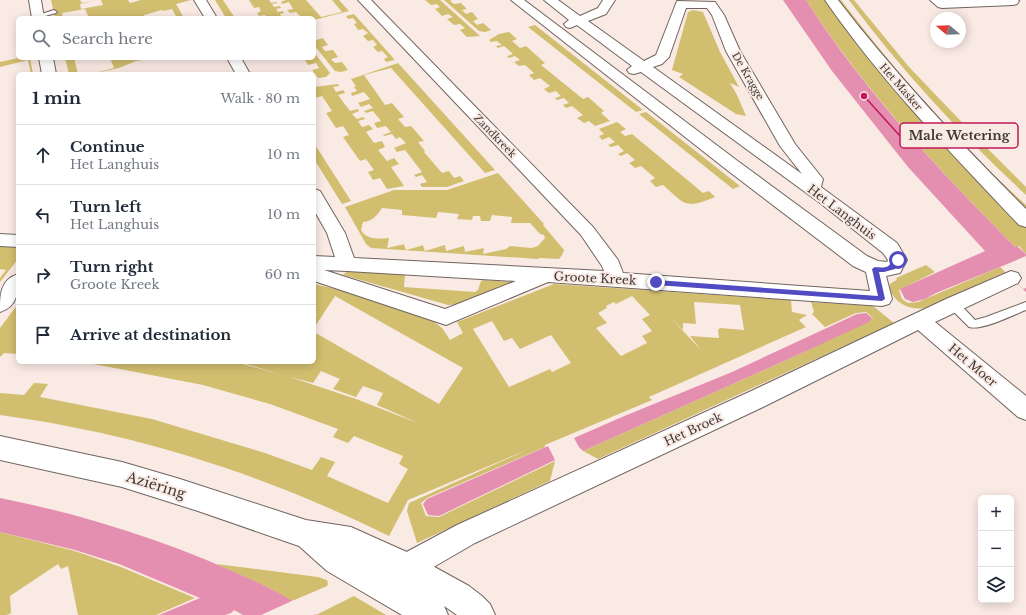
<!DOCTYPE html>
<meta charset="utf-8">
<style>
body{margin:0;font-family:"Libre Baskerville",serif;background:#f2f2f3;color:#1f2937}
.controls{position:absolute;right:12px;bottom:12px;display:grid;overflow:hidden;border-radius:6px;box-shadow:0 2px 10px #0003}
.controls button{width:36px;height:36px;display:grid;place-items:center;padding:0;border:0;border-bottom:1px solid #e0e1e3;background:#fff;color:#1f2937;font:20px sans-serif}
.compass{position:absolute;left:930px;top:12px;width:36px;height:36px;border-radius:50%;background:#fff;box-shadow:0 2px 10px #0003;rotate:289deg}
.stop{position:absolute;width:12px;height:12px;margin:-9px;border:3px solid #504bc2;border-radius:50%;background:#fff}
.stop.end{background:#504bc2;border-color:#fff;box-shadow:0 1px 4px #0008}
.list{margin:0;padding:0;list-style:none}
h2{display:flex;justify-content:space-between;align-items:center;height:52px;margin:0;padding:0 16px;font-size:17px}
h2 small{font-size:13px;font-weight:400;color:#747a83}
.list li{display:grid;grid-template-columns:26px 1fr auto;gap:12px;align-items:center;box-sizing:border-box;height:60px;padding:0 16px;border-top:1px solid #e0e1e3}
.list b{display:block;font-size:15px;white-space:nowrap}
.list p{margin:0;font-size:13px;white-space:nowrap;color:#747a83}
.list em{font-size:13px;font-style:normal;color:#747a83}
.icon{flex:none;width:22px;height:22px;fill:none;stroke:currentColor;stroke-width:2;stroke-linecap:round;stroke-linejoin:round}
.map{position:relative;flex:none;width:1026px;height:615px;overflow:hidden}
.search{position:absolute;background:#fff;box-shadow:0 2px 10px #0003;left:16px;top:16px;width:300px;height:44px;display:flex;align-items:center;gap:10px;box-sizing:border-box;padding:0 14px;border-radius:6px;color:#747a83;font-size:15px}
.panel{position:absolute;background:#fff;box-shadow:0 2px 10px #0003;left:16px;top:72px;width:300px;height:292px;border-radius:6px}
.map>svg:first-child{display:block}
.green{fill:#d2be6f;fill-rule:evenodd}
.water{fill:#e48eb0}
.pier{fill:#faeae4}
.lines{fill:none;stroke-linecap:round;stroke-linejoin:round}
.service-casing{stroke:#71645e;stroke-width:2}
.minor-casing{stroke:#71645e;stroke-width:2}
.tertiary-casing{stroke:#71645e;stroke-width:2}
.service{fill:#fff;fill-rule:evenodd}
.minor{fill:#fff;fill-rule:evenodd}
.tertiary{fill:#fff;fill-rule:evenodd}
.route{fill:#504bc2}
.labels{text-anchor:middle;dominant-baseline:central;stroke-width:4;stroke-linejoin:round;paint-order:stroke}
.far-street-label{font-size:10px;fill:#403a37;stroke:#faeae4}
.street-label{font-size:12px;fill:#403a37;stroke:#faeae4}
.near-street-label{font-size:14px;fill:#403a37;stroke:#faeae4}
.leader{fill:none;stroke:#c2185b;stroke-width:1.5}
.callout-dot{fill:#c2185b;stroke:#faeae4;stroke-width:1.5}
.callout{fill:#faeae4;stroke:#c2185b;stroke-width:1.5}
.callout-label{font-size:13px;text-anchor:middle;font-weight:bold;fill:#403a37}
</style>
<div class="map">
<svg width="1026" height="615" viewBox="0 0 1026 615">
<rect width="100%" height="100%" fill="#faeae4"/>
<g class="green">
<path d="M 51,0 L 80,0 L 82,3 L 98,0 L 80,4 L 81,9 L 103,5 L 101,0 L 128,0 L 130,3 L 141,0 L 191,0 L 176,4 L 184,18 L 177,18 L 172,9 L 164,11 L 162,10 L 144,15 L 145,18 L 89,18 L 85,9 L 62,13 L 63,18 L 55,18 Z"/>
<path d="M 215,0 L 223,0 L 235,18 L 226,18 Z"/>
<path d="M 249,0 L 269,0 L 271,3 L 276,2 L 278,3 L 272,4 L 274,7 L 280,6 L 281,8 L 276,9 L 278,12 L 283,11 L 284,13 L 280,14 L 282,17 L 288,18 L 266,18 L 265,15 L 259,16 L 257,13 L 261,11 L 259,7 L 254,8 Z"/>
<path d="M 286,0 L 306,0 L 321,17 L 342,12 L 332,0 L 339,0 L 349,11 L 314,20 L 314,18 L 302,18 L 296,12 L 290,13 L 287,10 L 293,9 L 289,2 L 282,4 L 281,2 Z"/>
<path d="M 425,0 L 440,0 L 480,36 L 467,37 L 460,30 L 465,28 L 460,24 L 454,25 L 447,19 L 453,17 L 448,14 L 442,16 L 435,9 L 440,7 L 437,4 L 431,5 Z"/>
<path d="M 444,0 L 452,0 L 450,1 L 454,4 L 461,3 L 467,9 L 462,10 L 466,14 L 472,12 L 478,19 L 473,21 L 477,25 L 483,23 L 491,30 L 485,32 L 479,31 Z"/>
<path d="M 806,0 L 828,0 L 1026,226 L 1026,254 L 1019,246 L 1015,247 C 939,170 865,91 806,0 Z"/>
<path d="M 835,0 L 841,0 C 897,73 957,143 1026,205 L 1026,213 L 959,146 Z"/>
<path d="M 849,0 L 854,0 L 909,67 L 976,137 L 1026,187 L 1026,195 C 962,136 901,70 849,0 Z"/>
<path d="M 693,10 L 703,12 L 720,52 L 739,87 L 730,83 L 737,95 L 746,116 L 736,114 L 679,77 L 683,74 L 672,70 L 688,12 Z"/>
<path d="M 354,14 L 395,60 L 386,62 L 384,59 L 388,57 L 382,51 L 378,52 L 373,47 L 377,45 L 373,40 L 368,41 L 363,36 L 368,33 L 363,29 L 358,30 L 354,24 L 357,23 L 353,18 L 348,19 L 346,16 Z"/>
<path d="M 535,25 L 643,110 L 636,112 L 528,27 Z"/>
<path d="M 509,32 L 517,39 L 512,41 L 520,48 L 526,46 L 545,63 L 541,65 L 583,99 L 588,97 L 604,111 L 601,113 L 610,121 L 595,126 L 589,121 L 584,123 L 577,118 L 583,115 L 572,106 L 566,108 L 563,105 L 569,103 L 564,98 L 557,100 L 555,98 L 561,96 L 556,91 L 549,93 L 544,89 L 550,86 L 540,78 L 534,80 L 529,75 L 534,73 L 525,65 L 519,66 L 514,62 L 520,60 L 515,56 L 509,58 L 507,56 L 513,54 L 504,46 L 498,48 L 496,46 L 502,45 L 497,41 L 491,42 L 489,40 L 499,34 Z"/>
<path d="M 314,36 L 316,40 L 323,38 L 328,45 L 322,47 L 325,51 L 333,50 L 338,57 L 331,59 L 335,63 L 342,62 L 348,70 L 341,72 L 335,71 L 314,45 Z"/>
<path d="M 314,52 L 330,73 L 326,77 L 318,78 L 312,70 L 319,68 L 316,63 L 308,65 L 304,58 L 314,58 Z"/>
<path d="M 18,58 L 30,58 L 33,74 L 31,74 L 28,60 L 0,67 L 0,62 Z"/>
<path d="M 65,58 L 74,58 L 78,74 L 69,74 Z"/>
<path d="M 110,58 L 159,58 L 136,61 L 119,68 L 91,74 L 114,68 Z"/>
<path d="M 398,63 L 495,170 L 485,173 L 391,68 L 364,75 L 385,105 L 392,103 L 404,117 L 398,119 L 405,127 L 411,126 L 424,141 L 418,142 L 425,151 L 424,152 L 442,173 L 449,171 L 454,178 L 460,176 L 464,181 L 447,187 L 422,187 L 420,184 L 427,182 L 422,175 L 416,177 L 414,175 L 422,172 L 405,150 L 397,152 L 394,148 L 406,143 L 400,137 L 396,139 L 392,134 L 384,136 L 383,135 L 391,132 L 386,126 L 377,128 L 374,123 L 381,121 L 373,111 L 366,113 L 364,111 L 373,108 L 369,104 L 361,107 L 358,103 L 370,99 L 364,92 L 352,96 L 351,93 L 357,91 L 354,87 L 356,86 L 351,79 Z"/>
<path d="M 338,84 L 339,86 L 333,87 L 336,92 L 343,90 L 345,93 L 338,95 L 350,111 L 358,109 L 359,111 L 352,114 L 357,119 L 363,117 L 365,119 L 358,121 L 362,127 L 369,125 L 373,129 L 366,132 L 374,143 L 382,141 L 385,147 L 378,150 L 387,161 L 394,158 L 399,164 L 391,167 L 404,186 L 387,189 L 380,178 L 373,180 L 368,172 L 374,170 L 366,159 L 360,161 L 343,137 L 349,135 L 343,126 L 336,128 L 326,113 L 332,111 L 322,96 L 315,98 L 314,87 Z"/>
<path d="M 646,112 L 740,186 L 733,189 L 639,114 Z"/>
<path d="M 617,122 L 626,129 L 620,132 L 625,136 L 632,134 L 703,193 L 709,191 L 715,197 C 684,210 685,204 663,185 L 656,187 L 650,181 L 655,178 L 641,166 L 635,168 L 629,163 L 635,160 L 627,153 L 621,156 L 618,154 L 624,151 L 618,145 L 611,147 L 608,145 L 615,142 L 609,137 L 602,140 L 599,136 L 604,134 L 599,129 Z"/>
<path d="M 314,143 L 351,201 L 342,204 L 314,159 Z"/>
<path d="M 498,173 L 544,224 L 543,225 L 564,250 L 562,255 L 559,259 L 540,258 L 538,259 L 371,248 L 366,244 L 345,207 L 394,190 L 447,190 ZM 382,208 L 402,210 L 402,215 L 436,218 L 438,212 L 459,214 L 457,219 L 472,220 L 473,216 L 480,216 L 481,221 L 490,221 L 492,215 L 512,217 L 511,223 L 530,223 L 540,234 L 544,235 L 545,238 L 538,246 L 532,248 L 510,246 L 506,249 L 483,254 L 484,248 L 465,252 L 464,246 L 446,251 L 445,245 L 425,251 L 423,246 L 424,245 L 406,250 L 404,245 L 405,244 L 387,248 L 389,238 C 379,239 366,240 361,230 L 363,222 C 371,222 378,215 382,208 Z"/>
<path d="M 0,246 L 18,248 L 18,259 L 0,282 L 0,278 L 6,270 L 0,269 Z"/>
<path d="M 1026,263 L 925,308 C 910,311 894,303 889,287 L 891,283 L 897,280 L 896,278 L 926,265 L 935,272 L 899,290 L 902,299 L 908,303 L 918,302 L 1000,267 Z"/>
<path d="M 348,270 L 402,274 L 405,275 L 404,287 L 475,292 L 478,290 L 481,281 L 483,280 L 512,282 L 513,283 L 463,304 L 448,305 L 343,275 Z"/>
<path d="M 314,284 L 349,292 L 431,319 L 442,328 L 450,340 L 463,333 L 457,322 L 554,284 L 791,300 L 792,312 L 807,315 L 799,320 L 806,327 L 649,397 L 652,400 L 545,445 L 545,447 L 427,498 L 421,503 L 426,516 L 439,517 L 555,461 L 550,481 L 417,543 L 407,511 L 409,503 L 529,449 L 408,500 L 389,536 C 263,474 139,434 0,415 L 0,393 L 24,395 L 34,383 L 48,384 L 40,397 L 152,419 L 265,453 L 312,470 L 321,457 L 335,462 L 327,476 L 388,503 L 408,469 L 399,464 L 403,456 L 354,436 L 348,443 L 333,437 L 338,429 L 270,404 L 203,385 L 83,362 L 236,362 L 282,375 L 240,362 L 314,362 L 314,332 L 439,404 L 463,368 L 335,296 L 314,328 L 314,318 L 317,314 L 314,313 ZM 632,296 L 650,315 L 642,319 L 652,331 L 642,336 L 647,343 L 621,356 L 596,328 L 607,323 L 598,313 L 607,308 L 606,306 L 614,302 L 616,304 ZM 694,302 L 740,305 L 744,330 L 720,328 L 718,330 L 719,338 L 690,336 L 701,350 L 669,316 L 683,330 L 683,323 L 696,324 ZM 492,321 L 504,341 L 512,338 L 520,349 L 551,335 L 571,363 L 552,372 L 550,369 L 509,387 L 473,329 ZM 321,371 L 340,379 L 333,389 L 356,397 L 363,386 L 383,393 L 377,405 L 420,424 L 356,399 L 290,377 L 313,383 Z"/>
<path d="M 811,302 L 873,306 L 894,323 L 598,459 L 583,451 L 802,353 L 873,318 L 866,312 L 856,313 L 825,327 L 812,314 L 814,312 Z"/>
<path d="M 18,304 L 18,354 L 4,353 L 0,357 L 0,328 Z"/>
<path d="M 0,532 L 75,551 L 121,567 L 195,598 L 156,615 L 78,615 L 68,566 L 61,569 L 58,564 L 10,596 L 11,613 L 7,615 L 0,615 Z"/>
<path d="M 216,564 L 318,577 L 327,580 L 328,584 L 327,586 L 292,601 L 269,588 Z"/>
<path d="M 354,596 L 386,615 L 316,615 Z"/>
</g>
<g class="water">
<path d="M 783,0 L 806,0 C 864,91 939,170 1015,247 L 1017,246 L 1026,254 L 1026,292 L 1000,267 L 936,293 L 925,299 L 913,302 L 905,299 L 900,289 L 985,251 L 908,167 L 832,71 Z"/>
<path d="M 866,313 L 872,318 L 869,322 L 802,353 L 583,451 L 579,447 L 574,438 L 622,417 L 732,372 L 857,314 Z"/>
<path d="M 548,446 L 555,460 L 439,516 L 428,515 L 423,504 L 427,499 Z"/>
<path d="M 0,498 C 92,516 182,546 267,587 C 284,595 300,606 317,615 L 243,615 L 234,610 L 231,613 L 225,615 L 159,615 L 200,598 L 119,564 L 75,550 L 0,532 Z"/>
</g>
<g class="pier">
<path d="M 1026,256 L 1026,288 L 1023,289 L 1000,267 Z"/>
<path d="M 294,600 L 318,613 L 314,615 L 261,615 Z"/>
</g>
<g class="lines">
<defs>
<g id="service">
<path d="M 54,10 L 57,12 L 56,13 L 38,18 L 35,16 Z"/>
<path d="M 953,300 L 957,301 L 975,320 L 986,317 L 1026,302 L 1026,310 C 1013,315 982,331 969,327 L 949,307 L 948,304 L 949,301 Z"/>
</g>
<g id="minor">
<path d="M 29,0 L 41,0 L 44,18 L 32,18 Z"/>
<path d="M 194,0 L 206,0 L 217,18 L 205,18 Z"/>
<path d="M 358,0 L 371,0 L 593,227 L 618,260 L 623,273 L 870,291 L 866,272 L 853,266 L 727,170 L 511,0 L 524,0 L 739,162 L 867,256 L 878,261 L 887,262 L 888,260 L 883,253 L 820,203 L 641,72 L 634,74 L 629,73 L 627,70 L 632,66 L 577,25 L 570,28 L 566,27 L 564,24 L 569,20 L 544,0 L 558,0 L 580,16 L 598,8 L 603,0 L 615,0 L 606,14 L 588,21 L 644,61 L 656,55 L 677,1 L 715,2 L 724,15 L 740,51 L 795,144 L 823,179 L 821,187 L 897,243 L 907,260 L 900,273 L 886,276 L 892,299 L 889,304 L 882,306 L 548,282 L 446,325 L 314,281 L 314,256 L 335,257 L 327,233 L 314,210 L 314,189 L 320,191 L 345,233 L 354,258 L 604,271 L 602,266 L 581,235 ZM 686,8 L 707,8 L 712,15 L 726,51 L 780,146 L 802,174 L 653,67 L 662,64 L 669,57 ZM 324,270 L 347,271 L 516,281 L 445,309 Z"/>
<path d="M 930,0 L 1018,0 L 1019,1 L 1017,4 L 1013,5 L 942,8 L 938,7 Z"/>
<path d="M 39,58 L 53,58 L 56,74 L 42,74 Z"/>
<path d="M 227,58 L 241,58 L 250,74 L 236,74 Z"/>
<path d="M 0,234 L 18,235 L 18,247 L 0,246 Z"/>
<path d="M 1011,271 L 1018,273 L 1021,278 L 1018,283 L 935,322 L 1026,396 L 1026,420 L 1018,417 L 918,330 L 763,407 L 475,543 L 406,583 L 396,587 L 386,583 L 382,573 L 386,563 L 457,525 L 747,393 L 946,299 Z"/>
<path d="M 18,274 C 18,290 19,306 0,312 C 0,295 0,280 18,274 Z"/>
</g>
<g id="tertiary">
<path d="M 825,0 L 838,0 C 895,74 959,142 1026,209 L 1026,227 L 1019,225 C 951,153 881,81 825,0 Z"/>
<path d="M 0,436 L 122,462 L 180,479 L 306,520 L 351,527 L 409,553 L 469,586 L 482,596 L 490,604 L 495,615 L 457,615 L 444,606 L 448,615 L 402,615 L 327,571 L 299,546 L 198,511 L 122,487 L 0,460 Z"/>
</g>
</defs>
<use href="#service" class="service-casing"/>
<use href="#minor" class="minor-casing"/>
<use href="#tertiary" class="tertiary-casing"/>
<use href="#service" class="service"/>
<use href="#minor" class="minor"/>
<use href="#tertiary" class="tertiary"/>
</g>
<path class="route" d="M 898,257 L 901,260 L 895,269 L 884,272 L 879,272 L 885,299 L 882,301 L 656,285 L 653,282 L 656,280 L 878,296 L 872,269 L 875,267 C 893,269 887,264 898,257 Z"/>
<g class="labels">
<g class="far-street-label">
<text transform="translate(748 76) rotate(60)">De Kragge</text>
<text transform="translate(901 87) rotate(49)">Het Masker</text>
<text transform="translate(495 136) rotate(46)">Zandkreek</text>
</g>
<g class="street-label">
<text transform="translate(842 212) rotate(37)">Het Langhuis</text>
<text transform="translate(595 278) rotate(3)">Groote Kreek</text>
<text transform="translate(973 365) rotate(40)">Het Moer</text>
<text transform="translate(693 429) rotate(-25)">Het Broek</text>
</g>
<g class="near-street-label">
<text transform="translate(156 485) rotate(17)">Aziëring</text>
</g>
</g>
<path class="leader" d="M864 96L900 136"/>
<circle class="callout-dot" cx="864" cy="96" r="4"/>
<rect class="callout" x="900" y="123" width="118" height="25" rx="4"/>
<g class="callout-label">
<text x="959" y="140">Male Wetering</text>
</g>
</svg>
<div class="controls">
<button>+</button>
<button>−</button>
<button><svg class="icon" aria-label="layers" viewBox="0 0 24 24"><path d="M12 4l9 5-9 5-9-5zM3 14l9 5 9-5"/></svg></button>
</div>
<svg class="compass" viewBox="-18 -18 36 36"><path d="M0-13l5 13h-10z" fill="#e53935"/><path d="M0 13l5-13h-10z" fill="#747a83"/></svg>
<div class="stop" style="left:898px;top:260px"></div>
<div class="stop end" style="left:656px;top:282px"></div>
<div class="search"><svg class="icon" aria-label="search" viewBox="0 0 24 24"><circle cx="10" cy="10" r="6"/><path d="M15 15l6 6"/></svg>Search here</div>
<section class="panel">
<h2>1 min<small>Walk · 80 m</small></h2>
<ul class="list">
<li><svg class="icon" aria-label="ahead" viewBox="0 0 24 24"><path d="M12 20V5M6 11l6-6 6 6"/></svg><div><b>Continue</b><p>Het Langhuis</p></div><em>10 m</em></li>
<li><svg class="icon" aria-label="left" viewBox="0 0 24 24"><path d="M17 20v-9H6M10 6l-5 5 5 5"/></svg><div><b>Turn left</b><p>Het Langhuis</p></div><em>10 m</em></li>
<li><svg class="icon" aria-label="right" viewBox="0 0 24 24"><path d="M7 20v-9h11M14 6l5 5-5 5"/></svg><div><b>Turn right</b><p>Groote Kreek</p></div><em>60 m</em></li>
<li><svg class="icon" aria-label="arrive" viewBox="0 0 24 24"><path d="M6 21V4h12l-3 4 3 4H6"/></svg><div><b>Arrive at destination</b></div></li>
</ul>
</section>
</div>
